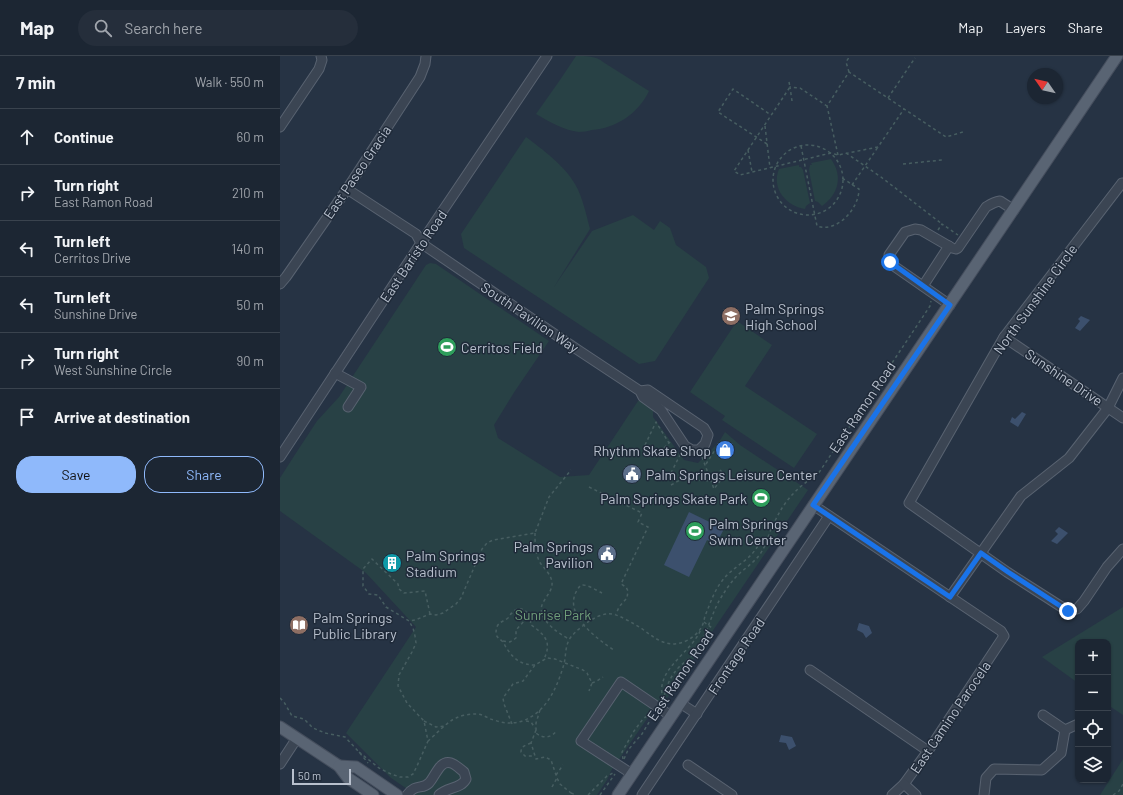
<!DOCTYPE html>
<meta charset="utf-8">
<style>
body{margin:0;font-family:Barlow,sans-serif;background:#252e3b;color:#f1f3f6}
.controls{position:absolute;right:12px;bottom:12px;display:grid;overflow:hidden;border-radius:8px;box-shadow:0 1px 3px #0004}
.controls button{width:36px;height:36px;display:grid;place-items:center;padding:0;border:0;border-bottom:1px solid #3a434e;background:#1c2633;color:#f1f3f6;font:20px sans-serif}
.compass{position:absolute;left:747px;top:12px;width:36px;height:36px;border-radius:50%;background:#1c2633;box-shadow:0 1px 3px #0004;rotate:304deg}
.scale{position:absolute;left:12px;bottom:10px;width:59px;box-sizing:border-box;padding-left:4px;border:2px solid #b8c0cd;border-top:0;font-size:11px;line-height:14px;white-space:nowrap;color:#b8c0cd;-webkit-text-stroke:3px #1f2a39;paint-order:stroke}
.stop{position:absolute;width:12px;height:12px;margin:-9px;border:3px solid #1a73e8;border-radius:50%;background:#fff}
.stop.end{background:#1a73e8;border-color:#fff;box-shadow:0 1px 4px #0008}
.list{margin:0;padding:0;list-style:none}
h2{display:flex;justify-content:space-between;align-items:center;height:52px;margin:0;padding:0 16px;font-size:17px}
h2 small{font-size:13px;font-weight:400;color:#a0a5ac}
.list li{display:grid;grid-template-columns:26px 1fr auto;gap:12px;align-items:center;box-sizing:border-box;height:56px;padding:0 16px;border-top:1px solid #3a434e}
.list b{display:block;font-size:15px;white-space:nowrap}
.list p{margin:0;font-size:13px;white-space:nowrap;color:#a0a5ac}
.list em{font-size:13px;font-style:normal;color:#a0a5ac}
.actions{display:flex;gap:8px;padding:12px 16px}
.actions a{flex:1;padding:9px 0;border:1px solid #8fb9fb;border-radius:16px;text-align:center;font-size:14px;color:#8fb9fb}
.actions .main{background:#8fb9fb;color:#111}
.icon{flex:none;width:22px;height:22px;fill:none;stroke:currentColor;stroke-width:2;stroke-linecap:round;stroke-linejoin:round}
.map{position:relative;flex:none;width:843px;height:739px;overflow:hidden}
header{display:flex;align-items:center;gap:24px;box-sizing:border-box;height:56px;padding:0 20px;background:#1c2633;border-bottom:1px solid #3a434e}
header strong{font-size:19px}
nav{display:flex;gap:22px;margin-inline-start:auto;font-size:14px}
.search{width:280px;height:36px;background:#252e3b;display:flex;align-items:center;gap:10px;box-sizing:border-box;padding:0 14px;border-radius:22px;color:#a0a5ac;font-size:15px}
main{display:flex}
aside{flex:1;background:#1c2633}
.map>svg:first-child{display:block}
.green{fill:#284145}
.water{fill:#3c506d}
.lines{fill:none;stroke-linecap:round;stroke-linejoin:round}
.minor-casing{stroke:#596371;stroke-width:11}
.major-casing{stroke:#454e5d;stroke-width:13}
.path{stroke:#475e61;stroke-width:1.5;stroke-dasharray:3 3;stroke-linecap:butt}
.minor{stroke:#3b4553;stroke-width:9}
.major{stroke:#596473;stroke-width:11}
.route{stroke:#1a73e8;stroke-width:5}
.labels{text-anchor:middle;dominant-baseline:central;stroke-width:3;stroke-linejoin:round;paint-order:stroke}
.street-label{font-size:14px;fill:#b8c0cd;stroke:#1f2a39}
.poi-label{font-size:14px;fill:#b8c0cd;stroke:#1f2a39;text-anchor:start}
.park-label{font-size:14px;fill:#6f9e7a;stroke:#1f2a39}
</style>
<header>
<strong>Map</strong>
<div class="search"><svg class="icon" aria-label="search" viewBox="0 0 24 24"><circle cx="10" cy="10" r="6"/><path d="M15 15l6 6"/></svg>Search here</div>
<nav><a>Map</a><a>Layers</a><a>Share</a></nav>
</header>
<main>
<aside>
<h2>7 min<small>Walk · 550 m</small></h2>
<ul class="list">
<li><svg class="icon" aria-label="ahead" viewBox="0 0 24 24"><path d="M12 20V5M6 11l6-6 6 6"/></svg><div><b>Continue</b></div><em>60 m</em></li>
<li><svg class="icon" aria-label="right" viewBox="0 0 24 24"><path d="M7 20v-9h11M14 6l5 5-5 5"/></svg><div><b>Turn right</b><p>East Ramon Road</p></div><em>210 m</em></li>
<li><svg class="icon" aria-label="left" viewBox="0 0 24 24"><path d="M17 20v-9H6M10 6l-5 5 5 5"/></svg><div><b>Turn left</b><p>Cerritos Drive</p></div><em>140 m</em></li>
<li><svg class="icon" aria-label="left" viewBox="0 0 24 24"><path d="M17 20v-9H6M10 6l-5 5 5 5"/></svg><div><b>Turn left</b><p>Sunshine Drive</p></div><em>50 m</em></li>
<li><svg class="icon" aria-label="right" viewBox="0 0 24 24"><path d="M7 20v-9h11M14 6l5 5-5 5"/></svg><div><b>Turn right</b><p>West Sunshine Circle</p></div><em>90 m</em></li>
<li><svg class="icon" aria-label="arrive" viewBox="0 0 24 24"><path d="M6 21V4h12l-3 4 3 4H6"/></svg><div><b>Arrive at destination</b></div></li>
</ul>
<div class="actions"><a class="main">Save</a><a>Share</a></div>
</aside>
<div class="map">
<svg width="843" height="739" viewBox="0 0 843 739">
<rect width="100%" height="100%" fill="#263344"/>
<g class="green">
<path d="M 296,0 C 305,0 317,0 323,6 L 369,35 C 358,58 336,72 312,74 C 308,75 303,76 299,76 C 283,74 270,66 256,58 L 280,24 Z"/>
<path d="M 246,81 C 262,93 285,110 295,128 C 303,142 306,158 310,173 L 274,231 L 312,175 L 353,159 L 374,174 L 380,165 L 390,172 L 396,189 L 426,211 L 429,222 L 375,305 L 359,308 L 184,192 L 181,178 Z"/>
<path d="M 551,103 C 563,120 559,138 542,150 L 538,146 L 535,145 L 529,114 L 530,109 L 532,109 L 531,107 Z"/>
<path d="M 519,109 L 519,111 L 521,111 L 523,114 L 530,147 L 526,150 L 525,153 C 506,150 491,132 499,113 Z"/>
<path d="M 150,207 L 156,208 L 269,285 L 235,335 L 214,369 L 218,382 L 280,421 L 309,419 L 358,345 L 363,344 L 373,352 L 373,361 L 404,404 L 418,407 L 439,386 L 445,376 L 460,389 L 528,434 L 388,641 L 380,644 L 331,715 L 327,724 L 317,739 L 136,739 L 111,722 L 66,677 L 136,571 L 86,517 L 0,455 L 0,422 L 16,397 L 37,365 L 59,341 L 146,209 Z"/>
<path d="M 457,265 L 492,289 L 465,330 L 537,378 L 514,412 L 442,364 L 445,360 L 410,336 Z"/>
<path d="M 843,551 L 843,659 L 828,649 L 828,586 L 798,586 L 798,627 L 762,601 Z"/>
<path d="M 843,703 L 843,739 L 820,739 Z"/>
</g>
<g class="water">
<path d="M 801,260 L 810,264 L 800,275 L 795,272 L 800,265 L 798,263 Z"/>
<path d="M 742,356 L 746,358 L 738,371 L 730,366 L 732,361 L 735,363 Z"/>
<path d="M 409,456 L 444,473 L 436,488 L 427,484 L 409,521 L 384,509 Z"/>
<path d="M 779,471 L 788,477 L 777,488 L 771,485 L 778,478 L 775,475 Z"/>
<path d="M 579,567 L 589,570 L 592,577 L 586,582 L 583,577 L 577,574 Z"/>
<path d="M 501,679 L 512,681 L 516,690 L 509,694 L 506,687 L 499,686 Z"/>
</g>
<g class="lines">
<defs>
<g id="minor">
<path d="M 0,71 L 39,13 L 42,4 L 41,0"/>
<path d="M 843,128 L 842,127 L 724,281 L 629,447 L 727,516 L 788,555 L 797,553 L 804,545 L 827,511 L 843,493"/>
<path d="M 67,133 L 136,178 L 141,187 L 298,294 L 360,335 L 363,341 L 381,354 L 405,390 L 412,394 L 419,394 L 425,388 L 428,379 L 424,372 L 368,334 L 360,335"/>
<path d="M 0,228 L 6,221 L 67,133 L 140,21 L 145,8 L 146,0"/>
<path d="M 643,230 L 669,190"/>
<path d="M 670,249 L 611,208 L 609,204 L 609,199 L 625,176 L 635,173 L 641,174 L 672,192 L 676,193 L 678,192 L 706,151 C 711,148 714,146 720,145 L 734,154"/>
<path d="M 724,281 L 843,362"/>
<path d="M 55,317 L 81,331 L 68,351"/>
<path d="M 0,401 L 141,187 L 267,0"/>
<path d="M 533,449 L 721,575 L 724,580 L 648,695 L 624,728 L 612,739"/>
<path d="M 670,541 L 741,440 L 789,402 L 828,352 L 843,322"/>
<path d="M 530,614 L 648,695"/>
<path d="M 400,647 L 417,658"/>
<path d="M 763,659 L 785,674"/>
<path d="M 0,708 L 17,682"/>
<path d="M 408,709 L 452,739"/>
<path d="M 352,718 L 301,685 L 341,626 L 391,660"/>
<path d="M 624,728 L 636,739"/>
<path d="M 127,739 C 136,727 142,734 149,727 C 155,721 160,703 171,707 C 175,708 180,713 184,716 L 186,723 C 181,733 167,731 159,739"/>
<path d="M 362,739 L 549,460"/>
<path d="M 704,739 L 706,722 L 714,713 L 762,714 L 781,697 L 785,674 L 798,668"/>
</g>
<g id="major">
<path d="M 0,671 L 59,710 L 68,722 L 93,739"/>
<path d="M 59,710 L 76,711 L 117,739"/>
<path d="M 338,739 C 504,492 672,247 837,0"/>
</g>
</defs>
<use href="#minor" class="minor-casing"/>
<use href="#major" class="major-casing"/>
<g class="path">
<path d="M 569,16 L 566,6 L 570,0"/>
<path d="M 509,26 L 510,31 L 454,115 L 460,119 L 551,97 L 558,99 L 598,91 L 624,53"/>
<path d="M 608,42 L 635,2"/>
<path d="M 512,45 L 510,31 L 520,32 L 547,50"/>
<path d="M 485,70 L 490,112"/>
<path d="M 487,88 L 438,56 L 453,33 L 491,59"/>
<circle cx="528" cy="124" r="35"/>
<path d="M 521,90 L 537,170 C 557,177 579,153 579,133 L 562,122"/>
<path d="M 468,94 L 472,116"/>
<path d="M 566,97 L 601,121 L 662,168"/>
<path d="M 558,99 L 547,50 L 569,16 L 666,81 L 683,76"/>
<path d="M 623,108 L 662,104"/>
<path d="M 572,129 L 598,91"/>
<path d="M 658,174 L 662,168 L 678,179"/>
<path d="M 365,389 L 376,366 L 389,387"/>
<path d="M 384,392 L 390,386"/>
<path d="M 422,401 L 434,433 L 440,425 L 443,417 L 440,414"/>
<path d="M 426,408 L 437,391 L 438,392"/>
<path d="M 391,417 L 401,397"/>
<path d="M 391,429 L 402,423 L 431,425"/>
<path d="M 309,431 L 362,457 L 358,466 L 368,471 L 341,528 L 346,531 L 348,535 L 347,542 L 339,551 L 336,558"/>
<path d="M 255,477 C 255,487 255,499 261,508 C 265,513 271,519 272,526 C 273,535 265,541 262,549 C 257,563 279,578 289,583"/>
<path d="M 322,537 C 318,535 306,528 302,529 C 299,530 298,533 296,536 C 284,560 318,583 335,595"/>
<path d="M 150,558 L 145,535 L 124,537 L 119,533 L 118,528 L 92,503 L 83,513 L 83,530 L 89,538 L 98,539 L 106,551 L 129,565 L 135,564 L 150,558 L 156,559 L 163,557 L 176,548 L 181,542 L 202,493 L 207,487 L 213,484 L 255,477 L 269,441 L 291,414"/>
<path d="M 424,566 L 432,572"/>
<path d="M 223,585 L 230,586 L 236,582 L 236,574 L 246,563 L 262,557"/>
<path d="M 255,609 C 241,609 234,603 227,593 C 225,590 224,587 222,585 C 219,582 217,582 216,578 C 216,565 222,567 228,562 C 230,560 230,558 232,557 C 239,548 246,555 252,561 L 250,568 C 265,579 273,586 263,605"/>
<path d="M 312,627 L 317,625 L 323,621"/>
<path d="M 0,642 L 4,646 L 12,660 L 24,663 L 33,672 L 45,677 L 65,681 L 79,696 L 88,707"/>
<path d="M 383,643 C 374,613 412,597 421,573"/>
<path d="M 383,645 C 386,631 390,620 400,610 C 406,605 413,600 417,593 C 428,577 431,557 442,540 C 447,532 453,523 460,517 C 468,510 477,504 482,495 C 487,487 489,476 494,467 C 504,445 517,431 538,418 L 650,250 L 651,245"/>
<path d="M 260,654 L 256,667 L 256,677 C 263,683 272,682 277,674"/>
<path d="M 144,665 L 156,671 L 165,670"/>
<path d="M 246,665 L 251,666 L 255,672"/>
<path d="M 232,668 L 224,648 L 223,642 L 233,628 L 243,625 L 255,609 L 267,602 L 275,603 L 303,614 L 307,617 L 312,627 L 309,635"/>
<path d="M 256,674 L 251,687 L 256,703 L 265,701 L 271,704 L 277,722 L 280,728 L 291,737 L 291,739"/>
<path d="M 148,685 C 155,679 168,665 176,662 C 182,659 190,658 197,658 C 203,658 208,663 214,664 C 231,670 245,667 259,655 C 272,643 279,625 284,608 C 286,600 285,592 289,584 C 293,576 313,561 322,559 C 331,556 337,559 345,563 C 351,566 356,569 361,572 C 376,583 388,594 408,584 C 413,581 418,577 421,572 C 423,569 424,564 425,560 C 430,548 434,535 442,525 C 450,514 462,508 471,499 C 476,494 479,486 486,485"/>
<path d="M 251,687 C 246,689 241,690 241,696 L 245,700 L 254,700"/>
<path d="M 79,696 L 99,712 L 111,718 L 120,721 L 128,721 L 133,718 L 137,710 L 148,685 L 144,665 L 127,647 L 118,630 L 119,619 L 132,596 L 136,587 L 135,580 L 133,572 L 129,565"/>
<path d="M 343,703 L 342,696 L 354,675 L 363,663 L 367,660 L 373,659"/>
<path d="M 344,703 L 348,694 L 362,678 L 374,658"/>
<path d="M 276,719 L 283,709"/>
<path d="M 272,731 L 277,722"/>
<path d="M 291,737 L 296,739"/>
<path d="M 308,739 L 327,720 L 333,717"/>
<path d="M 320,739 L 335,718"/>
<path d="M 833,739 L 839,735 L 843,728"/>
</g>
<use href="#minor" class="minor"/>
<use href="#major" class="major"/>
</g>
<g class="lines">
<path class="route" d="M 610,206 L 670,249 L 533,449 L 670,541 L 701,497 L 728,516 L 788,555"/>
</g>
<defs>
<symbol id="school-disc" viewBox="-11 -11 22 22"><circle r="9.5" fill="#8d6e63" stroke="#1f2a39"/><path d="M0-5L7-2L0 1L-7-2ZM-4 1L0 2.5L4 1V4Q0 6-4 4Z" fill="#fff"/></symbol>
<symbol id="stadium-disc" viewBox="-11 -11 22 22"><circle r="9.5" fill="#2e9e5b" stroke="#1f2a39"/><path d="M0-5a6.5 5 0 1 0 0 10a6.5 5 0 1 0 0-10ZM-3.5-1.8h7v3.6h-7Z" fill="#fff"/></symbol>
<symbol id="shop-disc" viewBox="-11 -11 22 22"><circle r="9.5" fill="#3f7fe0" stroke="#1f2a39"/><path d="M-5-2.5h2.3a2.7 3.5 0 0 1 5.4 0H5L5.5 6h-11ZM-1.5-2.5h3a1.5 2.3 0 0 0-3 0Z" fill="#fff"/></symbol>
<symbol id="civic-disc" viewBox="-11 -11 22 22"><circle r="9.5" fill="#5c6f8a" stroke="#1f2a39"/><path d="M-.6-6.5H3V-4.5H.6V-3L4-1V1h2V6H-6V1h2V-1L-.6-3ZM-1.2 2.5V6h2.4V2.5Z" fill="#fff"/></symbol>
<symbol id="building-disc" viewBox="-11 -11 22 22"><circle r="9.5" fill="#0f9aa8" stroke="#1f2a39"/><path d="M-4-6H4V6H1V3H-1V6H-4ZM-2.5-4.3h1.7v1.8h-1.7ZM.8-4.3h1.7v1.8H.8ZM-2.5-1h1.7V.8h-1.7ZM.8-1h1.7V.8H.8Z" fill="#fff"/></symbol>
<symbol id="library-disc" viewBox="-11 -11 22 22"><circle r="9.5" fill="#8d6e63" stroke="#1f2a39"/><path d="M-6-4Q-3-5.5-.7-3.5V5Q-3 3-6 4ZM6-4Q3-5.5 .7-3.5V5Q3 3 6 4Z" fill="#fff"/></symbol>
</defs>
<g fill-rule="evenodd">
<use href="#school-disc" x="440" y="249" width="22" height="22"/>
<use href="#stadium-disc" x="156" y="280" width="22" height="22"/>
<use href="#shop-disc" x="434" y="383" width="22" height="22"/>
<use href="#civic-disc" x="341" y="407" width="22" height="22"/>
<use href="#stadium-disc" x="470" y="431" width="22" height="22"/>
<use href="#stadium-disc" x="404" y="464" width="22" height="22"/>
<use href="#civic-disc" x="316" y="487" width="22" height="22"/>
<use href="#building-disc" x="101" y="496" width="22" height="22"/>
<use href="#library-disc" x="8" y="558" width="22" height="22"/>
</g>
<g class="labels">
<g class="street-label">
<text transform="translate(77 116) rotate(-56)">East Paseo Gracia</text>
<text transform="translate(133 200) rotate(-56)">East Baristo Road</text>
<text transform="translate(755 243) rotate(-54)">North Sunshine Circle</text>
<text transform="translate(250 261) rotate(34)">South Pavilion Way</text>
<text transform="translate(784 321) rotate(34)">Sunshine Drive</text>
<text transform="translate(582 351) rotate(-56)">East Ramon Road</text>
<text transform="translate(456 600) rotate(-56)">Frontage Road</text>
<text transform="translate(400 619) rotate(-56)">East Ramon Road</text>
<text transform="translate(670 661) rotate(-56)">East Camino Parocela</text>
</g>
<g class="poi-label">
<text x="465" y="252">Palm Springs<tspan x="465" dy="16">High School</tspan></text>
<text x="181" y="291">Cerritos Field</text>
<text x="431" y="394" text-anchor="end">Rhythm Skate Shop</text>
<text x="366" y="418">Palm Springs Leisure Center</text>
<text x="467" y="442" text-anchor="end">Palm Springs Skate Park</text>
<text x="429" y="467">Palm Springs<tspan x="429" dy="16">Swim Center</tspan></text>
<text x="313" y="490" text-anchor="end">Palm Springs<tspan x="313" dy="16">Pavilion</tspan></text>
<text x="126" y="499">Palm Springs<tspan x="126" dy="16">Stadium</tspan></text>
<text x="33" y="561">Palm Springs<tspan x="33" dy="16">Public Library</tspan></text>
</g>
<g class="park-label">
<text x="273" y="558">Sunrise Park</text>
</g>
</g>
</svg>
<div class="controls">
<button>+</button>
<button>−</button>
<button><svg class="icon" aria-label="locate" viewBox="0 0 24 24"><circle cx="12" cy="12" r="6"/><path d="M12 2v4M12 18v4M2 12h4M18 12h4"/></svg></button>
<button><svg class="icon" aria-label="layers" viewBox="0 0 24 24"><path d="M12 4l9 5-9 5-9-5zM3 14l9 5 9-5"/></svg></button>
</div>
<svg class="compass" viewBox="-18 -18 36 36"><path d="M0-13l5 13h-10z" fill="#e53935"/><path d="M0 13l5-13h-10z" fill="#a0a5ac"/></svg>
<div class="scale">50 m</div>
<div class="stop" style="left:610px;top:206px"></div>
<div class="stop end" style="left:788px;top:555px"></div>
</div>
</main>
